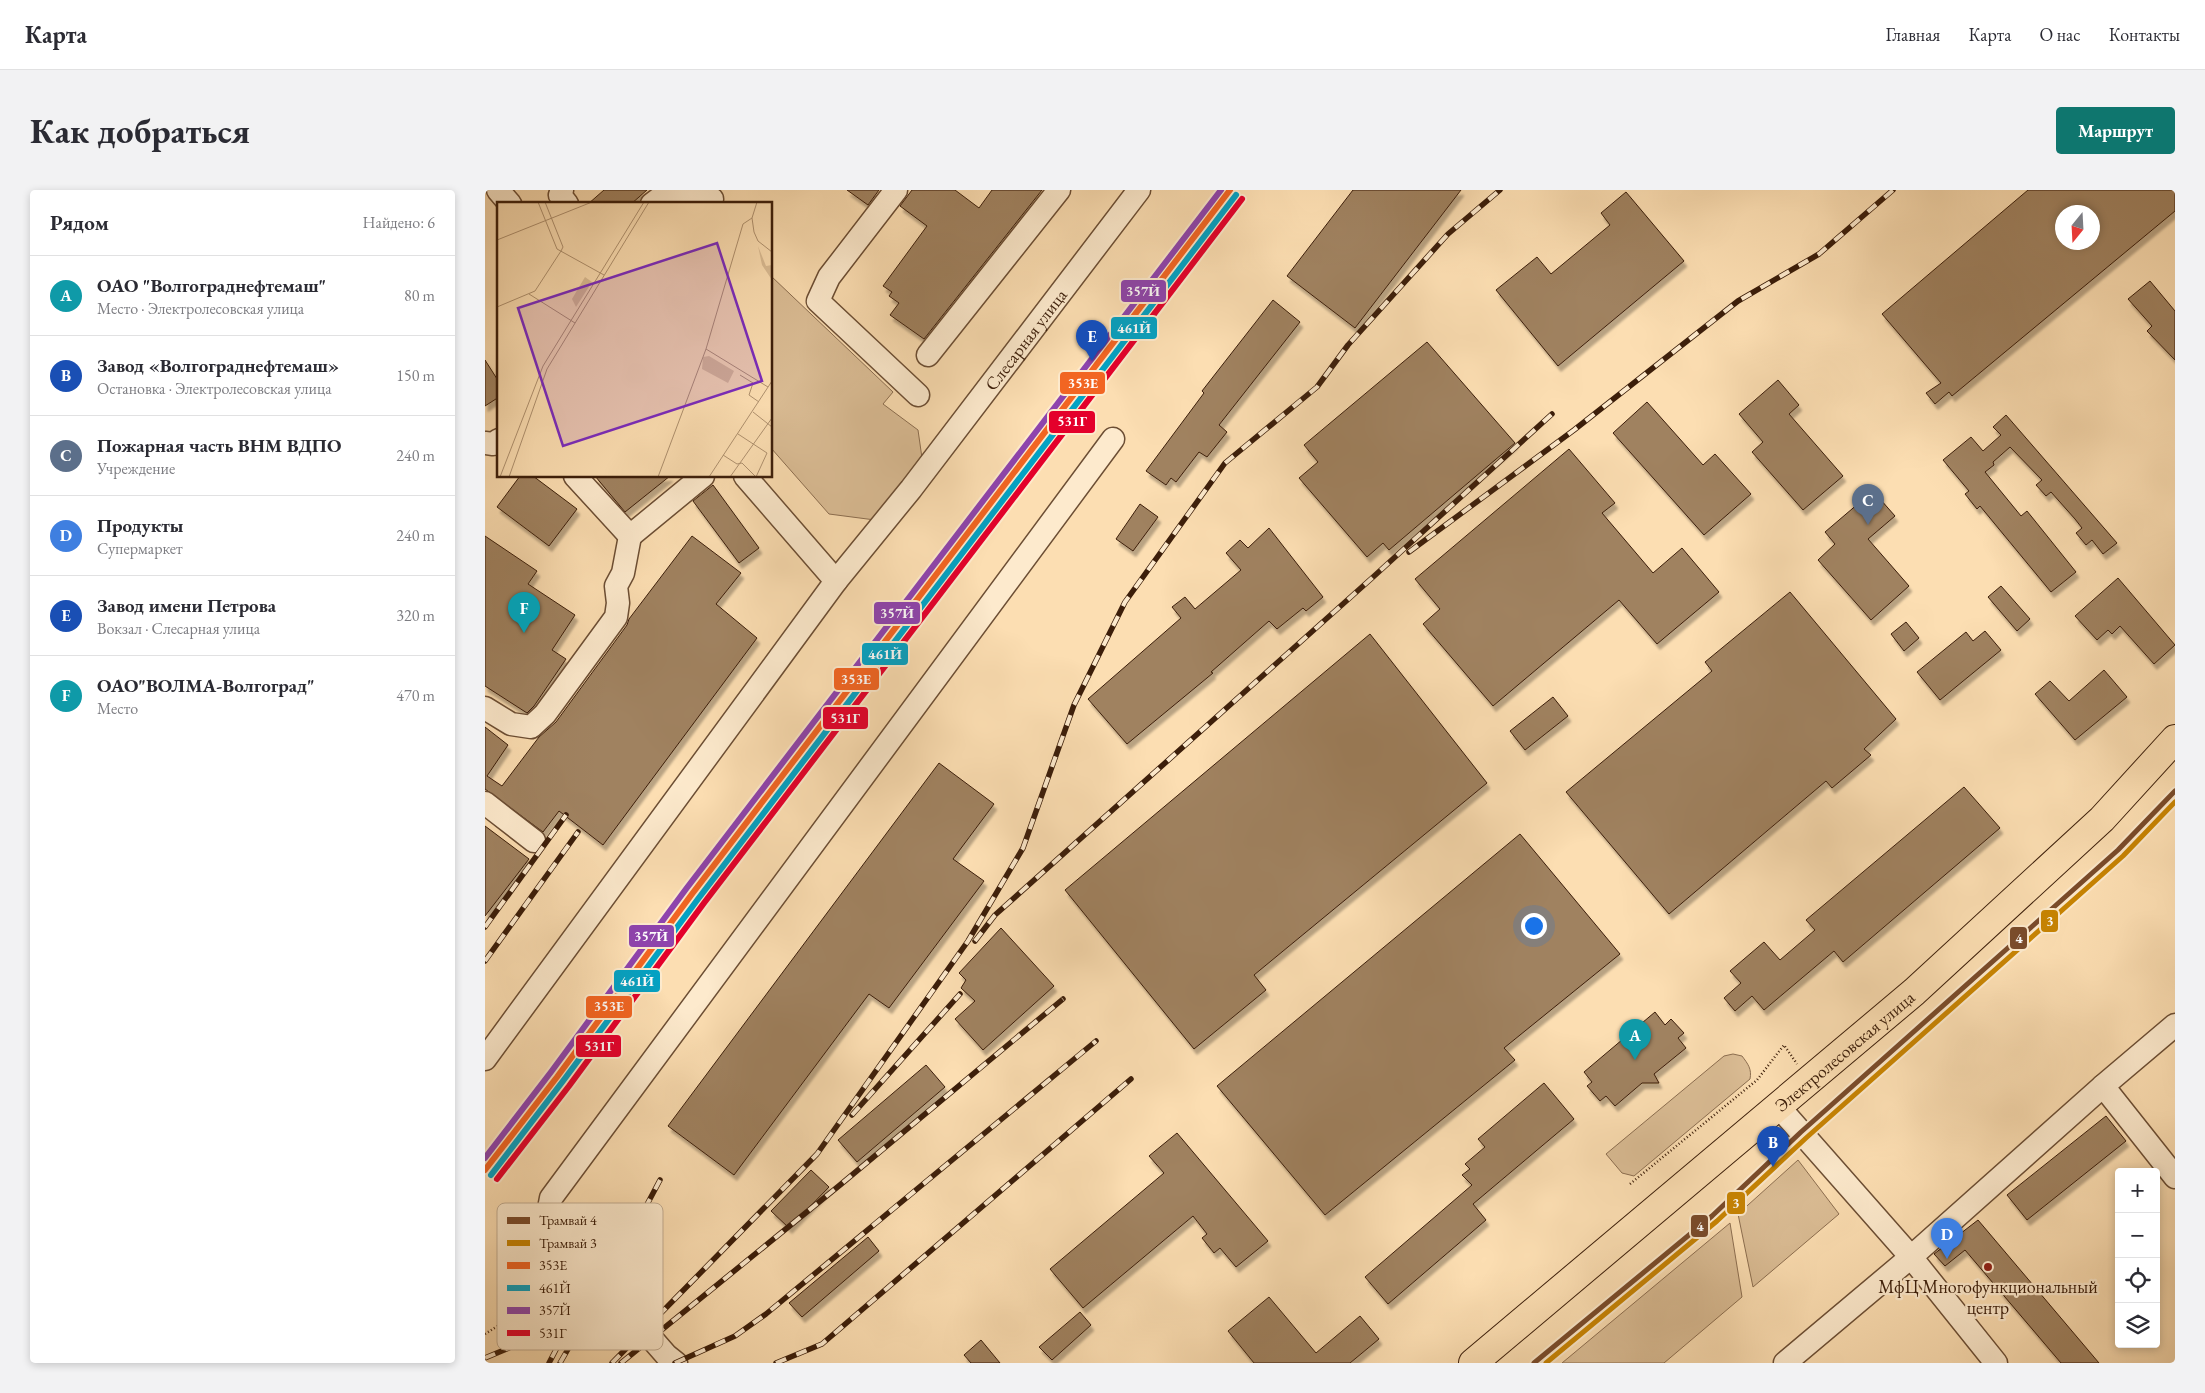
<!DOCTYPE html>
<html lang="ru">
<meta charset="utf-8">
<style>
body{margin:0;font-family:"EB Garamond",serif;background:#f2f2f3;color:#2b2b33}
.controls{position:absolute;right:15px;bottom:15px;display:grid;overflow:hidden;border-radius:5px;box-shadow:0 2px 8px #0003}
.controls button{width:45px;height:45px;display:grid;place-items:center;padding:0;border:0;border-bottom:1px solid #e1e1e2;background:#fff;color:#2b2b33;font:25px sans-serif}
.compass{position:absolute;left:1570px;top:15px;width:45px;height:45px;border-radius:50%;background:#fff;box-shadow:0 2px 8px #0003;rotate:198deg}
.you{position:absolute;left:1048px;top:735px;width:18px;height:18px;margin:-12px;border:4px solid #fff;border-radius:50%;background:#1a73e8;box-shadow:0 0 0 8px #1a73e833}
.badge{display:grid;place-items:center;width:32px;height:32px;border-radius:50%;background:#0f766e;color:#fff;font-size:16px;font-weight:700}
.pin{position:absolute;translate:-50% -41px;filter:drop-shadow(0 1px 2px #0008)}
.pin::after{content:'';position:absolute;top:26px;width:18px;height:15px;background:inherit;clip-path:polygon(0 0,100% 0,50% 100%)}
.list{margin:0;padding:0;list-style:none}
h2{display:flex;justify-content:space-between;align-items:center;height:65px;margin:0;padding:0 20px;font-size:21px}
h2 small{font-size:16px;font-weight:400;color:#7c7c81}
.list li{display:grid;grid-template-columns:32px 1fr auto;gap:15px;align-items:center;box-sizing:border-box;height:80px;padding:0 20px;border-top:1px solid #e1e1e2}
.list b{display:block;font-size:19px;white-space:nowrap}
.list p{margin:0;font-size:16px;white-space:nowrap;color:#7c7c81}
.list em{font-size:16px;font-style:normal;color:#7c7c81}
.icon{flex:none;width:28px;height:28px;fill:none;stroke:currentColor;stroke-width:2;stroke-linecap:round;stroke-linejoin:round}
.map{position:relative;flex:none;width:1690px;height:1173px;overflow:hidden;border-radius:5px}
header{display:flex;align-items:center;gap:30px;box-sizing:border-box;height:70px;padding:0 25px;background:#fff;border-bottom:1px solid #e1e1e2}
header strong{font-size:24px}
nav{display:flex;gap:28px;margin-inline-start:auto;font-size:18px}
.intro{display:flex;align-items:center;justify-content:space-between;box-sizing:border-box;height:120px;padding:0 30px}
h1{margin:0;font-size:35px}
.button{padding:12px 22px;border-radius:5px;background:#0f766e;color:#fff;font-size:18px;font-weight:700}
main{display:flex;gap:30px;padding:0 30px}
aside{flex:1;background:#fff;border-radius:5px;box-shadow:0 2px 8px #0003}
.map>svg:first-child{display:block}
.green{fill:#dbbd95;stroke:#8c6e50}
.building{fill:#a08261;stroke:#3c1e0a;fill-rule:evenodd;filter:url(#shadow)}
.lines{fill:none;stroke-linecap:round;stroke-linejoin:round}
.minor-casing{stroke:#6c4e34;stroke-width:25}
.major-casing{stroke:#3c1e0a;stroke-width:30}
.path{stroke:#3c1e0a;stroke-width:2.5;stroke-dasharray:1 2.5;stroke-linecap:butt}
.minor{stroke:#fdeacd;stroke-width:22}
.major{stroke:#fcdeb2;stroke-width:28}
.rail-casing{stroke:#3c1e0a;stroke-width:5.5}
.rail{stroke:#fdeacd;stroke-width:4;stroke-dasharray:11;stroke-linecap:butt}
.rail-1-casing{stroke:#fdeacd;stroke-width:10}
.rail-2-casing{stroke:#fdeacd;stroke-width:10}
.rail-3-casing{stroke:#fdeacd;stroke-width:10}
.rail-4-casing{stroke:#fdeacd;stroke-width:10}
.rail-1{stroke:#f26522;stroke-width:6}
.rail-2{stroke:#03a2c4;stroke-width:6}
.rail-3{stroke:#8e44ad;stroke-width:6}
.rail-4{stroke:#e4002b;stroke-width:6}
.tram-1-casing{stroke:#fdeacd;stroke-width:9}
.tram-2-casing{stroke:#fdeacd;stroke-width:9}
.tram-1{stroke:#7a4b2a;stroke-width:5}
.tram-2{stroke:#c88402;stroke-width:5}
.poi-dot{fill:#8f2418;stroke:#fdeacd;stroke-width:2}
.labels{text-anchor:middle;dominant-baseline:central;stroke-width:4.5;stroke-linejoin:round;paint-order:stroke}
.street-label{font-size:18px;fill:#3c1e0a;stroke:#fdeacd}
.poi-label{font-size:18px;fill:#3c1e0a;stroke:#fdeacd}
.inset-road{fill:none;stroke:#af916f;stroke-width:1}
.view{fill:#7b2cbf;fill-opacity:0.15;stroke:#7b2cbf;stroke-width:2.5}
.inset-edge{fill:none;stroke:#3c1e0a;stroke-width:2.5}
.key{fill:#fdeacd;stroke:#c3ad92;stroke-width:1}
.key-label{font-size:14px;fill:#3c1e0a}
.line-badge{stroke:#fdeacd;stroke-width:2}
.badge-label{font-size:14px;text-anchor:middle;font-weight:bold;fill:#fff}
</style>
<header>
<strong>Карта</strong>
<nav><a>Главная</a><a>Карта</a><a>О нас</a><a>Контакты</a></nav>
</header>
<div class="intro"><h1>Как добраться</h1><a class="button">Маршрут</a></div>
<main>
<aside>
<h2>Рядом<small>Найдено: 6</small></h2>
<ul class="list">
<li><span class="badge" style="background:#0f9aa8">A</span><div><b>ОАО &quot;Волгограднефтемаш&quot;</b><p>Место · Электролесовская улица</p></div><em>80 m</em></li>
<li><span class="badge" style="background:#1a4fb4">B</span><div><b>Завод «Волгограднефтемаш»</b><p>Остановка · Электролесовская улица</p></div><em>150 m</em></li>
<li><span class="badge" style="background:#5c6f8a">C</span><div><b>Пожарная часть ВНМ ВДПО</b><p>Учреждение</p></div><em>240 m</em></li>
<li><span class="badge" style="background:#3f7fe0">D</span><div><b>Продукты</b><p>Супермаркет</p></div><em>240 m</em></li>
<li><span class="badge" style="background:#1a4fb4">E</span><div><b>Завод имени Петрова</b><p>Вокзал · Слесарная улица</p></div><em>320 m</em></li>
<li><span class="badge" style="background:#0f9aa8">F</span><div><b>ОАО&quot;ВОЛМА-Волгоград&quot;</b><p>Место</p></div><em>470 m</em></li>
</ul>
</aside>
<div class="map">
<svg width="1690" height="1173" viewBox="0 0 1690 1173">
<defs>
<filter id="shadow"><feDropShadow dx="3" dy="5.5" stdDeviation="1" flood-color="#0004"/></filter>
</defs>
<rect width="100%" height="100%" fill="#fcdeb2"/>
<filter id="stains"><feTurbulence type="fractalNoise" baseFrequency=".004" numOctaves="4"/><feColorMatrix values="0 0 0 0 .2 0 0 0 0 .09 0 0 0 0 .02 0 0 0 .5 -.17"/></filter>
<radialGradient id="worn" r=".72"><stop offset=".6" stop-color="#630" stop-opacity="0"/><stop offset="1" stop-color="#630" stop-opacity=".3"/></radialGradient>
<g class="green">
<path d="M 286,86 L 408,202 L 398,214 L 433,240 L 437,268 L 390,330 L 344,324 L 286,258 Z"/>
<path d="M 1248,864 L 1257,866 C 1263,874 1267,879 1265,889 L 1149,986 L 1137,983 L 1121,964 L 1239,866 Z"/>
<path d="M 1313,970 L 1354,1024 L 1268,1097 L 1253,1024 Z"/>
<path d="M 1245,1033 L 1257,1107 L 1179,1173 L 1077,1173 Z"/>
</g>
<g class="building">
<path d="M 119,0 L 162,0 L 146,14 L 103,14 Z"/>
<path d="M 362,0 L 394,0 L 383,15 Z"/>
<path d="M 427,0 L 470,0 L 494,18 L 507,0 L 557,0 L 439,149 L 405,125 L 414,113 L 404,106 L 407,102 L 398,96 L 442,36 L 415,16 Z"/>
<path d="M 868,0 L 976,0 L 870,138 L 802,86 Z"/>
<path d="M 1543,0 L 1690,0 L 1690,21 L 1467,206 L 1464,202 L 1450,214 L 1441,203 L 1456,193 L 1397,124 ZM 1578,22 L 1608,22 L 1608,52 L 1578,52 Z"/>
<path d="M 1141,2 L 1199,71 L 1073,176 L 1011,100 L 1052,67 L 1066,84 L 1125,35 L 1116,23 Z"/>
<path d="M 1665,91 L 1690,121 L 1690,170 L 1662,141 L 1667,136 L 1643,109 Z"/>
<path d="M 788,110 L 815,132 L 734,235 L 742,242 L 722,267 L 714,262 L 691,292 L 686,288 L 681,295 L 661,281 L 719,203 L 717,201 Z"/>
<path d="M 942,152 L 1030,253 L 904,360 L 898,353 L 882,367 L 814,288 L 833,272 L 819,255 Z"/>
<path d="M 0,170 L 14,192 L 14,207 L 0,216 Z"/>
<path d="M 1293,190 L 1314,215 L 1304,224 L 1358,286 L 1318,320 L 1267,262 L 1278,252 L 1254,224 Z"/>
<path d="M 1162,212 L 1218,275 L 1230,264 L 1266,304 L 1219,345 L 1128,243 Z"/>
<path d="M 1521,225 L 1632,353 L 1618,364 L 1607,350 L 1601,355 L 1591,343 L 1597,338 L 1590,329 L 1566,302 L 1561,306 L 1551,295 L 1557,290 L 1525,257 L 1508,272 L 1509,275 L 1500,282 L 1536,326 L 1542,321 L 1591,382 L 1566,402 L 1495,316 L 1492,319 L 1480,304 L 1484,301 L 1458,270 L 1486,247 L 1498,261 L 1516,245 L 1508,237 Z"/>
<path d="M 1084,259 L 1130,313 L 1117,323 L 1168,383 L 1197,358 L 1234,402 L 1172,454 L 1134,410 L 1008,516 L 938,434 L 955,419 L 930,389 Z"/>
<path d="M 35,286 L 48,286 L 92,319 L 64,356 L 12,317 Z"/>
<path d="M 110,286 L 185,286 L 140,322 Z"/>
<path d="M 228,295 L 274,358 L 254,373 L 208,311 Z"/>
<path d="M 1388,301 L 1410,326 L 1383,349 L 1424,396 L 1386,430 L 1333,370 L 1350,354 L 1340,342 Z"/>
<path d="M 655,314 L 673,327 L 648,361 L 631,349 Z"/>
<path d="M 784,338 L 838,407 L 821,421 L 818,418 L 792,439 L 784,431 L 726,482 L 728,483 L 642,554 L 603,509 L 696,428 L 687,417 L 700,407 L 710,419 L 756,380 L 741,363 L 755,350 L 763,358 Z"/>
<path d="M 0,346 L 52,381 L 43,394 L 90,425 L 67,460 L 81,469 L 49,516 L 42,523 L 0,496 Z"/>
<path d="M 207,346 L 256,383 L 231,414 L 272,448 L 118,655 L 74,621 L 58,642 L 0,599 L 0,537 L 23,555 L 2,586 L 17,596 L 54,547 L 71,532 L 142,435 L 144,429 Z"/>
<path d="M 1633,388 L 1690,455 L 1669,474 L 1635,436 L 1627,444 L 1623,440 L 1612,450 L 1590,426 Z"/>
<path d="M 1516,396 L 1545,429 L 1532,441 L 1503,407 Z"/>
<path d="M 1305,402 L 1411,529 L 1379,559 L 1386,565 L 1347,598 L 1341,591 L 1184,724 L 1081,602 L 1227,481 L 1220,472 Z"/>
<path d="M 1421,432 L 1434,448 L 1419,461 L 1406,444 Z"/>
<path d="M 1500,441 L 1516,460 L 1455,510 L 1432,482 L 1481,442 L 1488,451 Z"/>
<path d="M 885,444 L 1002,593 L 769,785 L 781,800 L 709,859 L 580,700 Z"/>
<path d="M 1619,480 L 1642,507 L 1590,550 L 1550,504 L 1565,491 L 1584,511 Z"/>
<path d="M 1068,507 L 1083,526 L 1040,560 L 1025,541 Z"/>
<path d="M 454,573 L 509,614 L 468,669 L 499,691 L 404,818 L 384,804 L 249,985 L 183,936 Z"/>
<path d="M 1479,597 L 1515,638 L 1358,772 L 1349,761 L 1279,820 L 1267,806 L 1250,821 L 1239,808 L 1256,793 L 1245,781 L 1279,752 L 1295,770 L 1330,740 L 1321,730 Z"/>
<path d="M 0,636 L 44,669 L 0,726 Z"/>
<path d="M 1035,644 L 1135,764 L 1019,858 L 1030,870 L 840,1025 L 732,896 Z"/>
<path d="M 516,738 L 569,796 L 498,860 L 470,829 L 490,811 L 476,798 L 481,790 L 474,783 Z"/>
<path d="M 1170,822 L 1180,835 L 1186,829 L 1199,843 L 1193,848 L 1201,858 L 1169,884 L 1174,893 L 1157,893 L 1130,916 L 1121,906 L 1115,911 L 1102,896 L 1107,892 L 1099,882 Z"/>
<path d="M 441,875 L 460,897 L 372,972 L 353,950 Z"/>
<path d="M 1059,893 L 1089,929 L 988,1014 L 1001,1030 L 903,1114 L 880,1087 L 987,995 L 977,985 L 985,979 L 980,974 L 1000,957 L 993,949 Z"/>
<path d="M 1621,926 L 1641,951 L 1542,1030 L 1522,1005 Z"/>
<path d="M 692,943 L 783,1051 L 751,1077 L 735,1058 L 729,1063 L 717,1048 L 722,1044 L 708,1026 L 598,1118 L 565,1079 L 679,983 L 664,966 Z"/>
<path d="M 326,980 L 344,997 L 304,1038 L 286,1021 Z"/>
<path d="M 1493,1030 L 1614,1173 L 1576,1173 L 1480,1060 L 1460,1076 L 1449,1064 Z"/>
<path d="M 383,1047 L 394,1061 L 317,1127 L 304,1113 Z"/>
<path d="M 784,1107 L 831,1163 L 875,1126 L 894,1149 L 865,1173 L 769,1173 L 743,1141 Z"/>
<path d="M 595,1122 L 606,1135 L 567,1170 L 554,1157 Z"/>
<path d="M 496,1150 L 515,1173 L 486,1173 L 479,1165 Z"/>
</g>
<g class="lines">
<defs>
<g id="minor">
<path d="M 13,0 L 25,14"/>
<path d="M 77,0 L 75,5 L 82,14"/>
<path d="M 411,0 L 344,87 L 333,111 L 433,205"/>
<path d="M 167,14 L 175,8 L 227,9"/>
<path d="M 443,165 L 574,0"/>
<path d="M 0,253 L 8,254 L 14,250"/>
<path d="M 90,286 L 145,346 L 218,286"/>
<path d="M 260,286 L 351,391"/>
<path d="M 0,518 L 26,534 L 46,537 L 60,524 L 131,427 L 133,413 L 131,396 L 138,383 L 145,346"/>
<path d="M 0,613 L 49,651"/>
<path id="s1" d="M 0,869 L 351,391 L 426,299 L 654,0"/>
<path d="M 1618,896 L 1690,987"/>
<path d="M 1293,916 L 1426,1067 L 1511,1173"/>
<path d="M 191,1173 L 181,1165 L 133,1110 L 73,1048 L 62,1029 L 66,1008 L 628,249"/>
<path d="M 1300,1173 L 1426,1067 L 1618,896 L 1690,835"/>
</g>
<g id="major">
<path id="s2" d="M 988,1173 L 1429,802 L 1617,629 L 1690,549"/>
</g>
</defs>
<use href="#minor" class="minor-casing"/>
<use href="#major" class="major-casing"/>
<g class="path">
<path d="M 1145,994 L 1272,890 L 1299,855 L 1312,874"/>
<path d="M 0,1144 L 62,1105 L 70,1092 L 80,1086 L 85,1086"/>
</g>
<use href="#minor" class="minor"/>
<use href="#major" class="major"/>
<defs>
<g id="rail">
<path d="M 924,362 L 1089,240 L 1253,111 L 1334,64 L 1408,0"/>
<path d="M 0,737 L 81,625"/>
<path d="M 490,751 L 510,725 L 887,388 L 1067,224"/>
<path d="M 0,771 L 93,642"/>
<path d="M 367,925 L 475,804"/>
<path d="M 88,1127 L 99,1109"/>
<path d="M 0,1168 L 38,1152 L 88,1127 L 64,1173"/>
<path d="M 75,1173 L 114,1105 L 175,990"/>
<path d="M 127,1173 L 332,964 L 483,751 L 538,658 L 589,515 L 640,412 L 740,273 L 832,197 L 863,155 L 963,44 L 1015,0"/>
<path d="M 136,1173 L 355,995 L 578,809"/>
<path d="M 190,1173 L 250,1146 L 281,1124 L 611,851"/>
<path d="M 291,1173 L 337,1154 L 646,889"/>
</g>
</defs>
<use href="#rail" class="rail-casing"/>
<use href="#rail" class="rail"/>
<defs>
<path id="rail-1" d="M 0,980 L 72,887 L 207,704 L 745,0"/>
<path id="rail-2" d="M 6,985 L 78,891 L 213,709 L 751,5"/>
<path id="rail-3" d="M 0,968 L 66,882 L 201,699 L 736,0"/>
<path id="rail-4" d="M 12,989 L 84,896 L 219,713 L 757,9"/>
</defs>
<use href="#rail-1" class="rail-1-casing"/>
<use href="#rail-2" class="rail-2-casing"/>
<use href="#rail-3" class="rail-3-casing"/>
<use href="#rail-4" class="rail-4-casing"/>
<use href="#rail-1" class="rail-1"/>
<use href="#rail-2" class="rail-2"/>
<use href="#rail-3" class="rail-3"/>
<use href="#rail-4" class="rail-4"/>
<defs>
<path id="tram-1" d="M 1049,1173 L 1227,1026 L 1316,942 L 1633,660 L 1690,601"/>
<path id="tram-2" d="M 1061,1173 L 1232,1031 L 1321,948 L 1638,666 L 1690,612"/>
</defs>
<use href="#tram-1" class="tram-1-casing"/>
<use href="#tram-2" class="tram-2-casing"/>
<use href="#tram-1" class="tram-1"/>
<use href="#tram-2" class="tram-2"/>
</g>
<circle class="poi-dot" cx="1503" cy="1077" r="5"/>
<g class="labels">
<g class="street-label">
<text stroke="none"><textPath href="#s1" startOffset="900">Слесарная улица</textPath></text>
<text stroke="none"><textPath href="#s2" startOffset="485">Электролесовская улица</textPath></text>
</g>
<g class="poi-label">
<text x="1503" y="1096">МфЦ Многофункциональный<tspan x="1503" dy="21">центр</tspan></text>
</g>
</g>
<g transform="translate(12 12)">
<rect width="275" height="275" fill="#fcdeb2"/>
<path d="M 261,44 L 269,64 L 275,63 L 275,78 L 265,63 ZM 88,75 L 95,80 L 79,105 L 75,97 ZM 212,154 L 237,169 L 231,181 L 205,167 L 206,155 Z" fill="#dbbd95"/>
<path class="inset-road" d="M 41,0 L 60,47 L 107,73M 48,0 L 66,45 L 64,49M 260,0 L 255,16 L 257,30 L 261,39 L 275,50M 0,38 L 95,0M 32,92 L 78,121M 0,105 L 38,89 L 64,49M 209,147 L 271,185M 243,173 L 256,181 L 252,193 L 262,200M 256,210 L 275,225M 241,232 L 270,251 L 259,275M 226,253 L 240,262 L 245,261 L 259,275M 3,275 L 46,164 L 147,0M 12,275 L 50,167 L 152,0M 161,275 L 209,147 L 246,22 L 255,16M 212,275 L 275,179M 233,275 L 275,216"/>
<path class="view" d="M 220,41 L 265,179 L 66,244 L 21,106 Z"/>
<rect width="275" height="275" class="inset-edge"/>
</g>
<rect x="12" y="1013" width="166" height="147" rx="8" class="key"/>
<rect x="22" y="1027" width="23" height="7" fill="#7a4b2a"/>
<rect x="22" y="1050" width="23" height="6" fill="#c88402"/>
<rect x="22" y="1072" width="23" height="7" fill="#f26522"/>
<rect x="22" y="1095" width="23" height="6" fill="#03a2c4"/>
<rect x="22" y="1117" width="23" height="7" fill="#8e44ad"/>
<rect x="22" y="1140" width="23" height="6" fill="#e4002b"/>
<g class="key-label">
<text x="54" y="1035">Трамвай 4</text>
<text x="54" y="1058">Трамвай 3</text>
<text x="54" y="1080">353Е</text>
<text x="54" y="1103">461Й</text>
<text x="54" y="1125">357Й</text>
<text x="54" y="1148">531Г</text>
</g>
<g class="line-badge">
<rect x="635" y="89" width="47" height="24" rx="5" fill="#8e44ad"/>
<rect x="625" y="126" width="48" height="24" rx="5" fill="#03a2c4"/>
<rect x="574" y="181" width="47" height="24" rx="5" fill="#f26522"/>
<rect x="563" y="220" width="48" height="24" rx="5" fill="#e4002b"/>
<rect x="388" y="411" width="48" height="24" rx="5" fill="#8e44ad"/>
<rect x="376" y="452" width="48" height="24" rx="5" fill="#03a2c4"/>
<rect x="348" y="477" width="47" height="24" rx="5" fill="#f26522"/>
<rect x="337" y="516" width="47" height="24" rx="5" fill="#e4002b"/>
<rect x="1555" y="719" width="19" height="24" rx="5" fill="#c88402"/>
<rect x="143" y="734" width="47" height="24" rx="5" fill="#8e44ad"/>
<rect x="1524" y="736" width="19" height="24" rx="5" fill="#7a4b2a"/>
<rect x="128" y="779" width="48" height="24" rx="5" fill="#03a2c4"/>
<rect x="100" y="805" width="48" height="24" rx="5" fill="#f26522"/>
<rect x="90" y="844" width="47" height="24" rx="5" fill="#e4002b"/>
<rect x="1241" y="1001" width="20" height="24" rx="5" fill="#c88402"/>
<rect x="1205" y="1024" width="19" height="24" rx="5" fill="#7a4b2a"/>
</g>
<g class="badge-label">
<text x="658" y="106">357Й</text>
<text x="649" y="143">461Й</text>
<text x="598" y="198">353Е</text>
<text x="587" y="236">531Г</text>
<text x="412" y="428">357Й</text>
<text x="400" y="469">461Й</text>
<text x="371" y="494">353Е</text>
<text x="360" y="533">531Г</text>
<text x="1565" y="736">3</text>
<text x="166" y="751">357Й</text>
<text x="1534" y="753">4</text>
<text x="152" y="796">461Й</text>
<text x="124" y="821">353Е</text>
<text x="114" y="861">531Г</text>
<text x="1251" y="1018">3</text>
<text x="1215" y="1041">4</text>
</g>
<rect width="100%" height="100%" filter="url(#stains)"/>
<rect width="100%" height="100%" fill="url(#worn)"/>
</svg>
<div class="controls">
<button>+</button>
<button>−</button>
<button><svg class="icon" aria-label="locate" viewBox="0 0 24 24"><circle cx="12" cy="12" r="6"/><path d="M12 2v4M12 18v4M2 12h4M18 12h4"/></svg></button>
<button><svg class="icon" aria-label="layers" viewBox="0 0 24 24"><path d="M12 4l9 5-9 5-9-5zM3 14l9 5 9-5"/></svg></button>
</div>
<svg class="compass" viewBox="-18 -18 36 36"><path d="M0-13l5 13h-10z" fill="#e53935"/><path d="M0 13l5-13h-10z" fill="#7c7c81"/></svg>
<div class="you"></div>
<div class="pin badge" style="left:1150px;top:870px;background:#0f9aa8">A</div>
<div class="pin badge" style="left:1288px;top:977px;background:#1a4fb4">B</div>
<div class="pin badge" style="left:1383px;top:335px;background:#5c6f8a">C</div>
<div class="pin badge" style="left:1462px;top:1069px;background:#3f7fe0">D</div>
<div class="pin badge" style="left:607px;top:171px;background:#1a4fb4">E</div>
<div class="pin badge" style="left:39px;top:443px;background:#0f9aa8">F</div>
</div>
</main>
